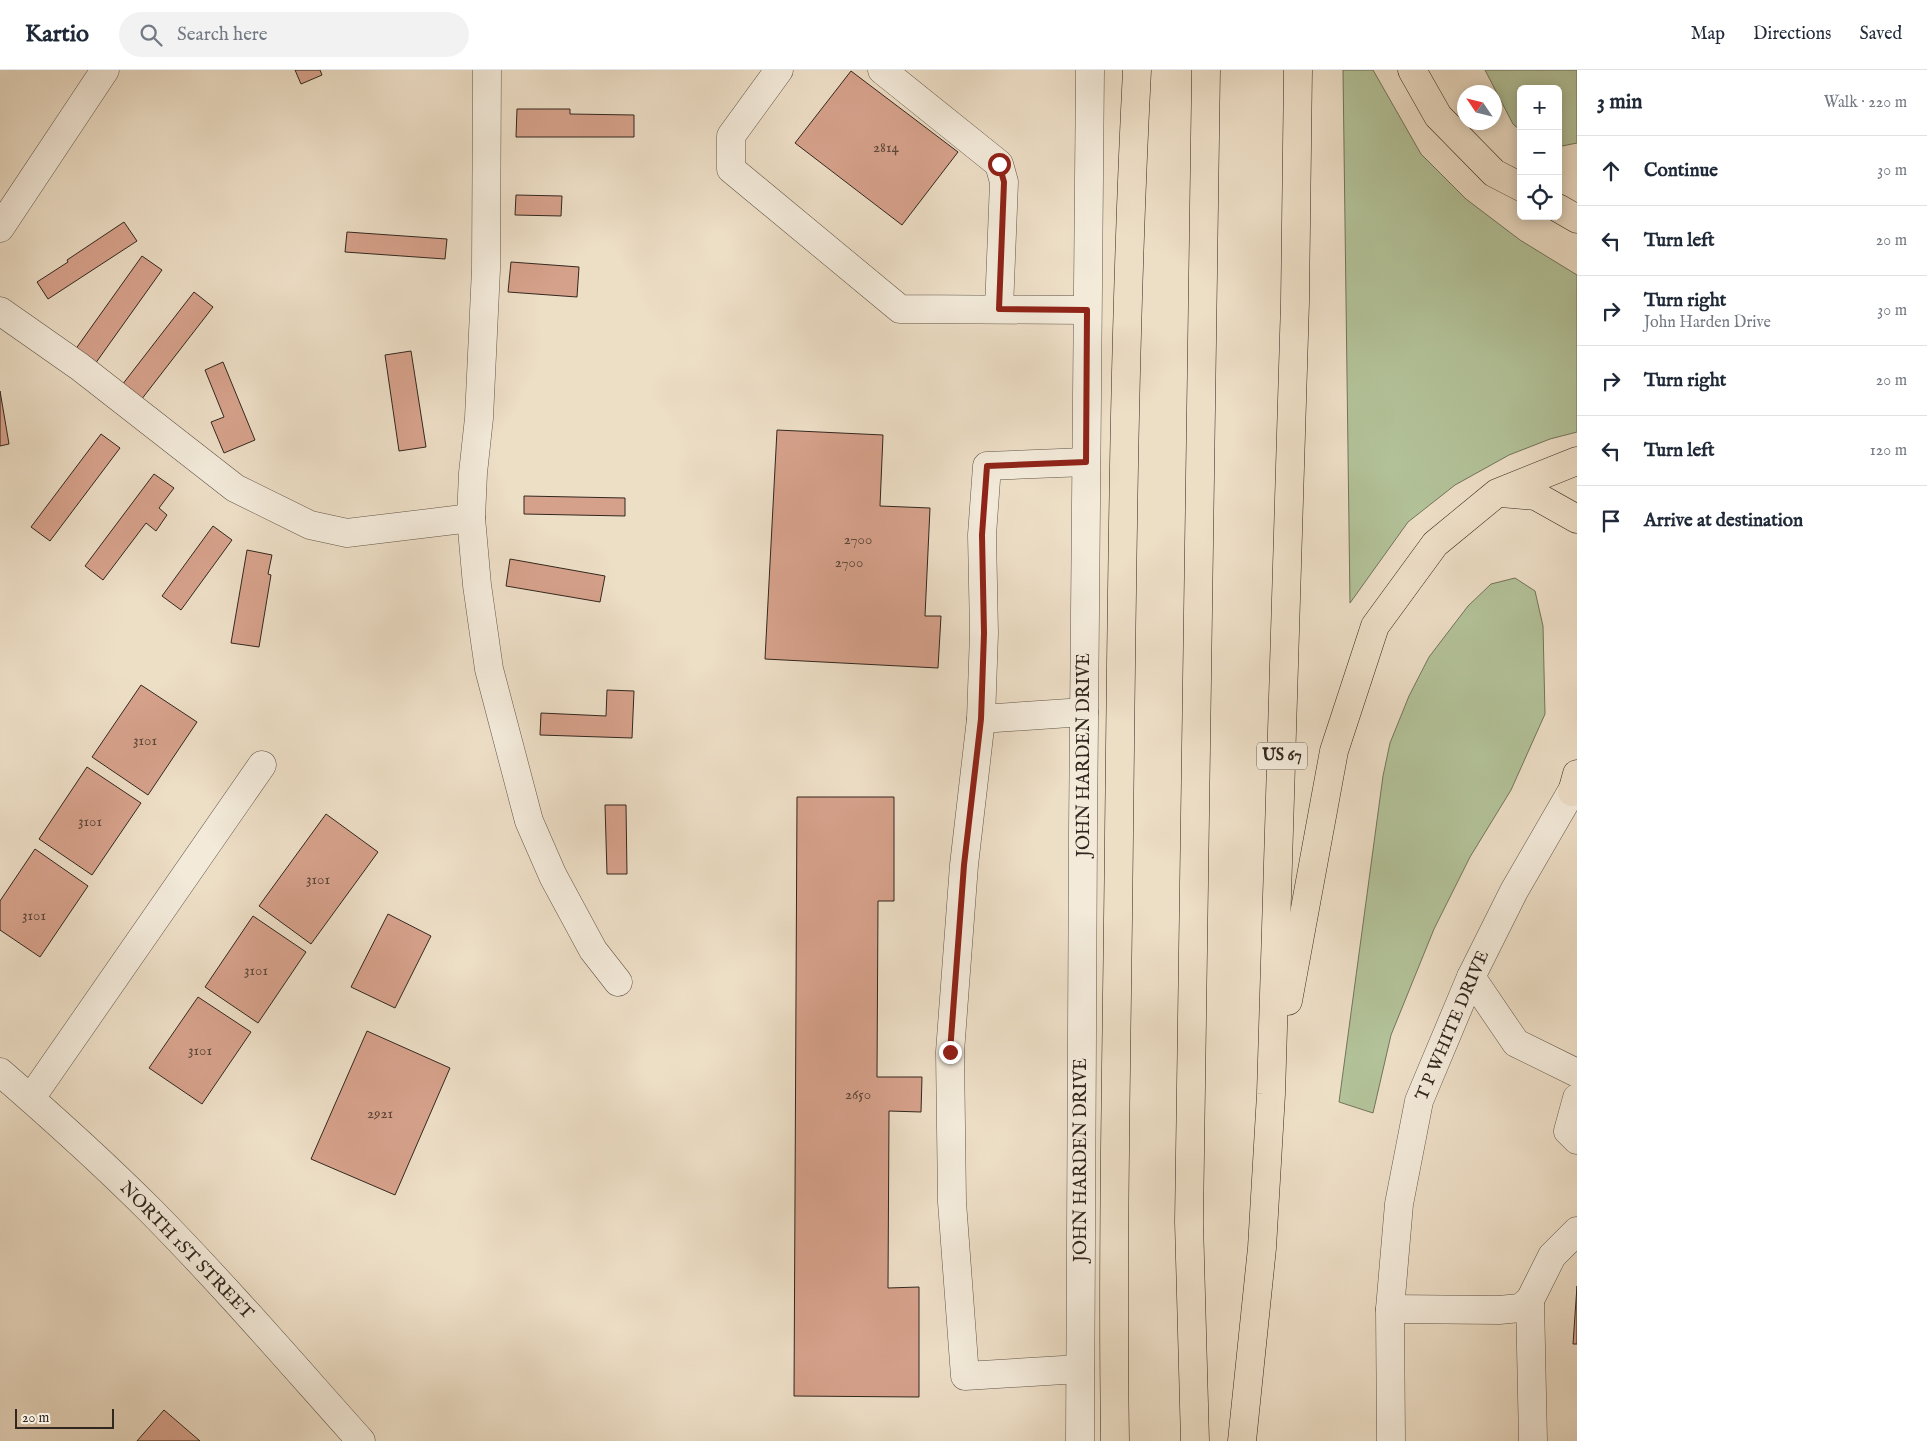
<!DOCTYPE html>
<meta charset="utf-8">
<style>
body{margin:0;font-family:"IM FELL English",serif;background:#f2f2f3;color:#1f2937}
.controls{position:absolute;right:15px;top:15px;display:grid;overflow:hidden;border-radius:8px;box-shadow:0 2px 12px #0003}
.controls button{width:45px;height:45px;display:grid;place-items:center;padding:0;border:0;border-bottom:1px solid #e0e1e3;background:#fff;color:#1f2937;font:25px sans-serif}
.compass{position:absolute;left:1457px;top:15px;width:45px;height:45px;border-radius:50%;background:#fff;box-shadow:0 2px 12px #0003;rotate:305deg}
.scale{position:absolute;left:15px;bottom:12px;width:99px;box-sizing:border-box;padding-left:5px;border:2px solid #32271e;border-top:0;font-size:14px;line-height:18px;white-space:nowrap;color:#32271e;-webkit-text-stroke:4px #f3eada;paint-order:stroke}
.stop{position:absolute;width:15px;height:15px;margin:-11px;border:4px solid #8f2418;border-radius:50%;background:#fff}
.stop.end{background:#8f2418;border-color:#fff;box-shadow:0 1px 5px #0008}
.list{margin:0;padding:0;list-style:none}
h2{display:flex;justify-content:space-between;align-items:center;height:65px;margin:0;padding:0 20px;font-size:21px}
h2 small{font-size:16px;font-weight:400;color:#747a83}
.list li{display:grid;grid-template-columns:32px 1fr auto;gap:15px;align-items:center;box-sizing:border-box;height:70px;padding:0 20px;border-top:1px solid #e0e1e3}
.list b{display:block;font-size:19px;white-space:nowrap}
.list p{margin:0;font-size:16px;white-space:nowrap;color:#747a83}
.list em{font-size:16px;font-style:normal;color:#747a83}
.icon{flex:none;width:28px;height:28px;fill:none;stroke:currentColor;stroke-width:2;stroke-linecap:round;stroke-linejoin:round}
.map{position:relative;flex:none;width:1577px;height:1371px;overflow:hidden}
header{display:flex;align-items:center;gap:30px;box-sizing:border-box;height:70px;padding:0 25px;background:#fff;border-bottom:1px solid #e0e1e3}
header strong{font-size:24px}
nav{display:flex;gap:28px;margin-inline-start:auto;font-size:18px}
.search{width:350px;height:45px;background:#f2f2f3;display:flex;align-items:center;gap:12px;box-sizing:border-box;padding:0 18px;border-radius:28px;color:#747a83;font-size:19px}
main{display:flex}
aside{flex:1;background:#fff}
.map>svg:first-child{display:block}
.green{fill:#b3c299;stroke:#72745c}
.building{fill:#d6a18b;stroke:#32271e}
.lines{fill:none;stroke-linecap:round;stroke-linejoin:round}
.minor-casing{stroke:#615548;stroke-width:29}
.highway-casing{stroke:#32271e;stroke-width:29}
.minor{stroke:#f3eada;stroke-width:28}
.highway{stroke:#eddec6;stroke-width:28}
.route{stroke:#8f2418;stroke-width:6}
.labels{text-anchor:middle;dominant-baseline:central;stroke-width:5;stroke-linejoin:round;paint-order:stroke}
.number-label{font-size:15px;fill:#5b4639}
.shield{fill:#f3eada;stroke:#6c6256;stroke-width:1}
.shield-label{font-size:16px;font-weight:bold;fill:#32271e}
.street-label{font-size:18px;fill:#32271e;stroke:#f3eada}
</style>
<header>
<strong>Kartio</strong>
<div class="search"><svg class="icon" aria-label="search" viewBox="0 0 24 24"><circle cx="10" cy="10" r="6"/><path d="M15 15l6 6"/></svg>Search here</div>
<nav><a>Map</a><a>Directions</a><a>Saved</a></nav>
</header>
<main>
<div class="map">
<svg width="1577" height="1371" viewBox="0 0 1577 1371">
<rect width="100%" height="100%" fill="#eddec6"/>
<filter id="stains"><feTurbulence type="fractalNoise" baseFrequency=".004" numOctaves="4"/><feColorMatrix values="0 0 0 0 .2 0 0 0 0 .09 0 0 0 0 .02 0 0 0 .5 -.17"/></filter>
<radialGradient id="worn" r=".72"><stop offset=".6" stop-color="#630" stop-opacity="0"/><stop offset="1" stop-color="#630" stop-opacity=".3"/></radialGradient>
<g class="green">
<path d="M 1343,0 L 1373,0 L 1421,84 L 1466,129 L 1520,170 L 1577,205 L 1577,362 L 1550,369 L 1509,385 L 1455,415 L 1408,452 L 1350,533 Z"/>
<path d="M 1485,0 L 1577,0 L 1577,73 L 1562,76 L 1558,75 L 1558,19 L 1521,19 L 1521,61 L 1513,54 Z"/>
<path d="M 1515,508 L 1535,521 L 1543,556 L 1545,644 L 1511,720 L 1470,787 L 1434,859 L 1391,965 L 1373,1043 L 1339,1032 L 1383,706 L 1390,673 L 1409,626 L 1429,587 L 1468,536 L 1491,514 Z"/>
</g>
<g class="building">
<path d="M 295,0 L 320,0 L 322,5 L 301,14 Z"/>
<path d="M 851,1 L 958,82 L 902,155 L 795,73 Z"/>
<path d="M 517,39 L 570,39 L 570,44 L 634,45 L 634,67 L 516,67 Z"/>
<path d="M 516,125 L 562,126 L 561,146 L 515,145 Z"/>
<path d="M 124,152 L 137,171 L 48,229 L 37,212 L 68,192 L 67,190 Z"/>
<path d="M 347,162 L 447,169 L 445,189 L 345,182 Z"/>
<path d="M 142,186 L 162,200 L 95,294 L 75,280 Z"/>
<path d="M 511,192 L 579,197 L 577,227 L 508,222 Z"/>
<path d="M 194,222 L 213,237 L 141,330 L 122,315 Z"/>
<path d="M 411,281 L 426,377 L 399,381 L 385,285 Z"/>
<path d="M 223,292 L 255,370 L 224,383 L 211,352 L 224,347 L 205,300 Z"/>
<path d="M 0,321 L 9,374 L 0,376 Z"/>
<path d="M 777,360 L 883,365 L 880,436 L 930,438 L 925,546 L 941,546 L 938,598 L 765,589 Z"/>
<path d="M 101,364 L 120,378 L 50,471 L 31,457 Z"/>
<path d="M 154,404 L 174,418 L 159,438 L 167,445 L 156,461 L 146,453 L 103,510 L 85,496 Z"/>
<path d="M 524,426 L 625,428 L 625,446 L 524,444 Z"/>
<path d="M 213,456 L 232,470 L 181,540 L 162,526 Z"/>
<path d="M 247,480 L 272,485 L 268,504 L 271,505 L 259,577 L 231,573 Z"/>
<path d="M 510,489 L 605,506 L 600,532 L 506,516 Z"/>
<path d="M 141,615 L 197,652 L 148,725 L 92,687 Z"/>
<path d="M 607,620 L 634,621 L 632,668 L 540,665 L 541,643 L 606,646 Z"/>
<path d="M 87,697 L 141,733 L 92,805 L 39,769 Z"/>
<path d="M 797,727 L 894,727 L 894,831 L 878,831 L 877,1007 L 922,1007 L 921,1042 L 889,1041 L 888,1218 L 919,1217 L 919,1327 L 794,1326 Z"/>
<path d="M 605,735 L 626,735 L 627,804 L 607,804 Z"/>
<path d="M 326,744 L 378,782 L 311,874 L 259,836 Z"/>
<path d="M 35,779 L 88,816 L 40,887 L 0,860 L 0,831 Z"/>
<path d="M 388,844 L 431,866 L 395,938 L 351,917 Z"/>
<path d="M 253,846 L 306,882 L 258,953 L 205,917 Z"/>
<path d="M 198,927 L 251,962 L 202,1034 L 149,998 Z"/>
<path d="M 367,961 L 450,998 L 395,1125 L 311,1089 Z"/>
<path d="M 1577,1216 L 1577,1274 L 1573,1274 Z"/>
<path d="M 164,1340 L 200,1371 L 137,1371 Z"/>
</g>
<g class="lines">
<defs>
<g id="minor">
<path d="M 487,0 L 486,199 L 479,348 L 473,403 L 471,448 L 477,515 L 489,599 L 529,751 L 553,806 L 593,880 L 618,912"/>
<path d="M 779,0 L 731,66 L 731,99 L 900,239 L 1087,240"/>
<path d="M 882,0 L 999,94 L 1004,112 L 999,239"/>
<path d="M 0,158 L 105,0"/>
<path d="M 0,241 L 80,297 L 235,418 L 310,455 L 347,463 L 471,448"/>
<path d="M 981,649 L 1084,642"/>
<path d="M 1471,907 L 1516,973 L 1577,1003"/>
<path d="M 0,1002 C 52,1047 103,1093 151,1141 C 224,1215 292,1294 361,1371"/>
<path d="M 31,1028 L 262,695"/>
<path d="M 1577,1028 L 1568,1061 L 1577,1070"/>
<path d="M 1530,1230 L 1533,1371"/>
<path d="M 1390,1239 L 1499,1240 L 1520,1238 L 1530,1230 L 1552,1186 L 1577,1161"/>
<path d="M 1080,1299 L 965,1306 L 952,1132 L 950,982 L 964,795 L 981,649 L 984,563 L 982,465 L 987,396 L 1086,392"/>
<path d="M 1080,1371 L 1083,760 L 1090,0"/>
<path d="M 1391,1371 L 1390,1239 L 1399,1134 L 1419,1031 L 1471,907 L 1514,821 L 1577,712"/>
</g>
<g id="highway">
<path d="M 1412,0 L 1438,46 L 1494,103 L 1521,117"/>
<path d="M 1558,138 L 1577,149"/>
<path d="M 1501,423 L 1536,426 L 1577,449"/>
<path d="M 1572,722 L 1577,704"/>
<path d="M 1288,931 L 1334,681 L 1375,556 L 1435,474 L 1497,423 L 1577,391"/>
<path d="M 1115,1371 C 1112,1169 1117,967 1119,765 C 1122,510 1124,255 1137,0"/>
<path d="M 1195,1371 L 1189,1152 L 1206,0"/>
<path d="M 1242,1371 L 1262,1178 L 1271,1024 L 1295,232 L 1298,0"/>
</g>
</defs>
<use href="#minor" class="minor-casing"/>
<use href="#highway" class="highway-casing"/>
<use href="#minor" class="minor"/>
<use href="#highway" class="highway"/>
</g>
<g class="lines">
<path class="route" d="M 950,982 L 964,795 L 981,649 L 984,563 L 982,465 L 987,396 L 1086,392 L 1087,240 L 999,239 L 1004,112 L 999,94"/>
</g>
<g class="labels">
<g class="number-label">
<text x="886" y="77">2814</text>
<text x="858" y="469">2700</text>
<text x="849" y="492">2700</text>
<text x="145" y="670">3101</text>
<text x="90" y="751">3101</text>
<text x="318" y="809">3101</text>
<text x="34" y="845">3101</text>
<text x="256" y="900">3101</text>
<text x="200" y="980">3101</text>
<text x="858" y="1024">2650</text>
<text x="380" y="1043">2921</text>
</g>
<rect class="shield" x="1257" y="672.5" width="50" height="27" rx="4"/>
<g class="shield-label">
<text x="1282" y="686">US 67</text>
</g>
<g class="street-label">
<text transform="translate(1084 685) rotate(-90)">JOHN HARDEN DRIVE</text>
<text transform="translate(1453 956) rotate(-67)">T P WHITE DRIVE</text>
<text transform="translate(1081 1090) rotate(-90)">JOHN HARDEN DRIVE</text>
<text transform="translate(186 1181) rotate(46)">NORTH 1ST STREET</text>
</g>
</g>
<rect width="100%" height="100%" filter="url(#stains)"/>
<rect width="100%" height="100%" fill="url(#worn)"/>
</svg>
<div class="controls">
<button>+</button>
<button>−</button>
<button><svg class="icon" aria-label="locate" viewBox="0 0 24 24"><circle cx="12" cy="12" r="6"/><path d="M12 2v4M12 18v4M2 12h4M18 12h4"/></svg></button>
</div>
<svg class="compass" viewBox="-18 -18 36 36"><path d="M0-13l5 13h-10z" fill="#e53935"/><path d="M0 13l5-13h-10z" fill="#747a83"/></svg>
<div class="scale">20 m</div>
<div class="stop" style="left:999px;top:94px"></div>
<div class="stop end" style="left:950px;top:982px"></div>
</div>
<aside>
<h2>3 min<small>Walk · 220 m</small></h2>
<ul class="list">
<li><svg class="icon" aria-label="ahead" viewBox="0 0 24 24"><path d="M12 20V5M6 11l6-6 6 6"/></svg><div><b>Continue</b></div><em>30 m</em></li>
<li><svg class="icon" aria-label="left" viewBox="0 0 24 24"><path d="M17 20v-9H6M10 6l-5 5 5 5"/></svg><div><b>Turn left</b></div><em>20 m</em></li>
<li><svg class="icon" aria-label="right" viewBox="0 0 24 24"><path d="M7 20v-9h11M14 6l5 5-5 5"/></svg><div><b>Turn right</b><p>John Harden Drive</p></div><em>30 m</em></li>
<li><svg class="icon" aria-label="right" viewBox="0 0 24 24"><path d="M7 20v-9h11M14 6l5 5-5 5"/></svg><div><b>Turn right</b></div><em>20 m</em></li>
<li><svg class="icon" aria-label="left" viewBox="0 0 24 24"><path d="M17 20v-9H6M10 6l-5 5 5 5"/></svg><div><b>Turn left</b></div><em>120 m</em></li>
<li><svg class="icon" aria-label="arrive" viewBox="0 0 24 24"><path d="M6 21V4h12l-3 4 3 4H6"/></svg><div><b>Arrive at destination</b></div></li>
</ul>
</aside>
</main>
